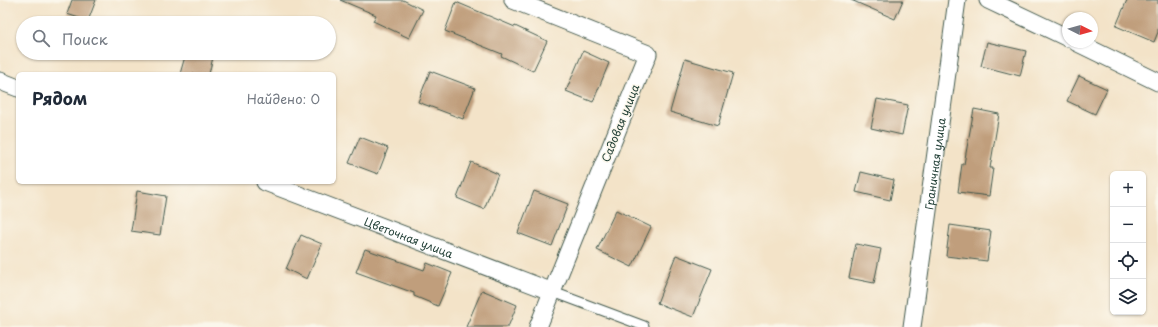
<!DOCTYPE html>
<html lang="ru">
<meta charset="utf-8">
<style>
body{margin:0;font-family:"Playpen Sans",sans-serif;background:#f2f2f3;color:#1f2937}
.controls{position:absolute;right:12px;bottom:12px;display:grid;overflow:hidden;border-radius:6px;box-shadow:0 1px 3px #0004}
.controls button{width:36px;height:36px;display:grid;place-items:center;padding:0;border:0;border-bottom:1px solid #e0e1e3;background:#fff;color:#1f2937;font:20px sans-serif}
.compass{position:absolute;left:1062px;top:12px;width:36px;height:36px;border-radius:50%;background:#fff;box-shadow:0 1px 3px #0004;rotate:95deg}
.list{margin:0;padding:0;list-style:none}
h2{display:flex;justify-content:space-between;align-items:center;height:52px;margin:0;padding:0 16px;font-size:17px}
h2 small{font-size:13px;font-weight:400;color:#747a83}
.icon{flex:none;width:22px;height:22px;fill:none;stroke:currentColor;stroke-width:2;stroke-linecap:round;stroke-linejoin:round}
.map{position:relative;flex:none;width:1158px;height:327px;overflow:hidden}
.search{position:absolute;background:#fff;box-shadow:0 1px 3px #0004;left:16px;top:16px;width:320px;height:44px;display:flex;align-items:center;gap:10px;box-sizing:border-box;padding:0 14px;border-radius:22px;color:#747a83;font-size:15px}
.panel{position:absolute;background:#fff;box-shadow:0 1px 3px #0004;left:16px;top:72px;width:320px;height:112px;border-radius:6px}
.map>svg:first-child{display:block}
.building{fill:#c09e7c}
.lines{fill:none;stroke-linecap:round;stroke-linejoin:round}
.service-casing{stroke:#3f564a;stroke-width:11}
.minor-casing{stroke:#3f564a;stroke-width:19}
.service{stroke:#fff;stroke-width:9}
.minor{stroke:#fff;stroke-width:17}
.labels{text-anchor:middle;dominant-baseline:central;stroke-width:3;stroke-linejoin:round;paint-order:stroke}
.street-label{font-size:11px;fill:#1f3d34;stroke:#fbf7ec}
</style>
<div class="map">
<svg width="1158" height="327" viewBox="0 0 1158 327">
<rect width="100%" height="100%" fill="#fbf7ec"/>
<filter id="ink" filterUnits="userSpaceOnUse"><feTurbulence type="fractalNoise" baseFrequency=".025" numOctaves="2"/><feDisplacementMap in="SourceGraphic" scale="8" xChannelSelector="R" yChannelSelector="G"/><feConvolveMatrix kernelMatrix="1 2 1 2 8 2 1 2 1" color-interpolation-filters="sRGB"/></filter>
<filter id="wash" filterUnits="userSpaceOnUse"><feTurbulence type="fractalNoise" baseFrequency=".012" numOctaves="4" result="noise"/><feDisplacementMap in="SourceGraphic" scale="16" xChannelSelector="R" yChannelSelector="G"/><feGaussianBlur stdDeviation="0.9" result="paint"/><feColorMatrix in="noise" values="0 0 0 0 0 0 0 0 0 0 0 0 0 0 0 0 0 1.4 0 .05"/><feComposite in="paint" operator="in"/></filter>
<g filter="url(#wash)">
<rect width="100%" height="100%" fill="#f3e3c8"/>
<g id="blocks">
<g class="building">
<path d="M 72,0 L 96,0 L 88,21 L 67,14 Z"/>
<path d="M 340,0 L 403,0 L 423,10 L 409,38 L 373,21 L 376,15 Z"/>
<path d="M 851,0 L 903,0 L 895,19 Z"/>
<path d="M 1127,0 L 1158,0 L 1158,32 L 1154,42 L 1116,26 Z"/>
<path d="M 456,2 L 515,27 L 515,26 L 547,41 L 533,71 L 501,56 L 502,54 L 445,31 Z"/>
<path d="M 987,42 L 1026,51 L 1020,76 L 981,66 Z"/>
<path d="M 583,51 L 609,63 L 593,102 L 566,91 Z"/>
<path d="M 186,53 L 214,53 L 209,74 L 180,74 Z"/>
<path d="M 685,59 L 733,73 L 718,126 L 670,112 Z"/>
<path d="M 430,71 L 475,88 L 463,119 L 418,102 Z"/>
<path d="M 1079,76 L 1107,89 L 1095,114 L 1067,101 Z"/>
<path d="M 877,99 L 908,105 L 902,135 L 871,128 Z"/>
<path d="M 974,109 L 999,114 L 990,168 L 993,168 L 989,196 L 958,192 L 962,164 L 964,164 Z"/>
<path d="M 360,137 L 388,148 L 378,174 L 349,163 Z"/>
<path d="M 471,162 L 498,174 L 484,209 L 457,198 Z"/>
<path d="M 861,172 L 894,180 L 890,200 L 856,192 Z"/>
<path d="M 137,191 L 166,196 L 160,235 L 131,231 Z"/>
<path d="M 534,191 L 568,204 L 552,246 L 518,233 Z"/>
<path d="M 616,210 L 651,227 L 632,267 L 597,250 Z"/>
<path d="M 950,225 L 991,231 L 987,261 L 946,256 Z"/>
<path d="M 301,235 L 322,244 L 307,279 L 286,269 Z"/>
<path d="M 856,244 L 881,249 L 874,283 L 849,278 Z"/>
<path d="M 365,249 L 424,270 L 427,263 L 452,273 L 438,306 L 414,296 L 414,293 L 356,272 Z"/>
<path d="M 676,255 L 712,269 L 693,317 L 657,303 Z"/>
<path d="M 482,290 L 517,305 L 508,327 L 466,327 Z"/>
</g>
</g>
</g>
<g filter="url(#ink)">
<use href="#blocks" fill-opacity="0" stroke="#3f564a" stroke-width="1"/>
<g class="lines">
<defs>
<path id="service" d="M 553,292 L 644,326"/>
<g id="minor">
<path d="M 513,0 L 648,54 L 538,327"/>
<path d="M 988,0 L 1068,38"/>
<path d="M 1076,42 L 1158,82"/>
<path d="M 0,81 L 18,88"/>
<path id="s1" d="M 265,182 L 553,292"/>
<path id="s2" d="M 912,327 L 957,0"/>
</g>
</defs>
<use href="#service" class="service-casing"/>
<use href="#minor" class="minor-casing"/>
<use href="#service" class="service"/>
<use href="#minor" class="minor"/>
</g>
</g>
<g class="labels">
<g class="street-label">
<text transform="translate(620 123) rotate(-68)">Садовая улица</text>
<text stroke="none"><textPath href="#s2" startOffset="165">Граничная улица</textPath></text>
<text stroke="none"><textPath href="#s1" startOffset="154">Цветочная улица</textPath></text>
</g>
</g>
</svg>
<div class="controls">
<button>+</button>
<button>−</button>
<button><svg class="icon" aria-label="locate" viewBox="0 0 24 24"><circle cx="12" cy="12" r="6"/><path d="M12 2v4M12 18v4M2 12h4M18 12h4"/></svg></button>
<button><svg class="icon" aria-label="layers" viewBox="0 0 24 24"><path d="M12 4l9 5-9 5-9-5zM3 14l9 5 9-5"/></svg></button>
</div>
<svg class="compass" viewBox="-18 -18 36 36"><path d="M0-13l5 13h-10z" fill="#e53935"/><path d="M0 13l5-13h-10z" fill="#747a83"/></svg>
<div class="search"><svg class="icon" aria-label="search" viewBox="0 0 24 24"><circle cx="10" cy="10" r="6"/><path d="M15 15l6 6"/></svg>Поиск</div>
<section class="panel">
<h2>Рядом<small>Найдено: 0</small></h2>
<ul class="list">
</ul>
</section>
</div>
